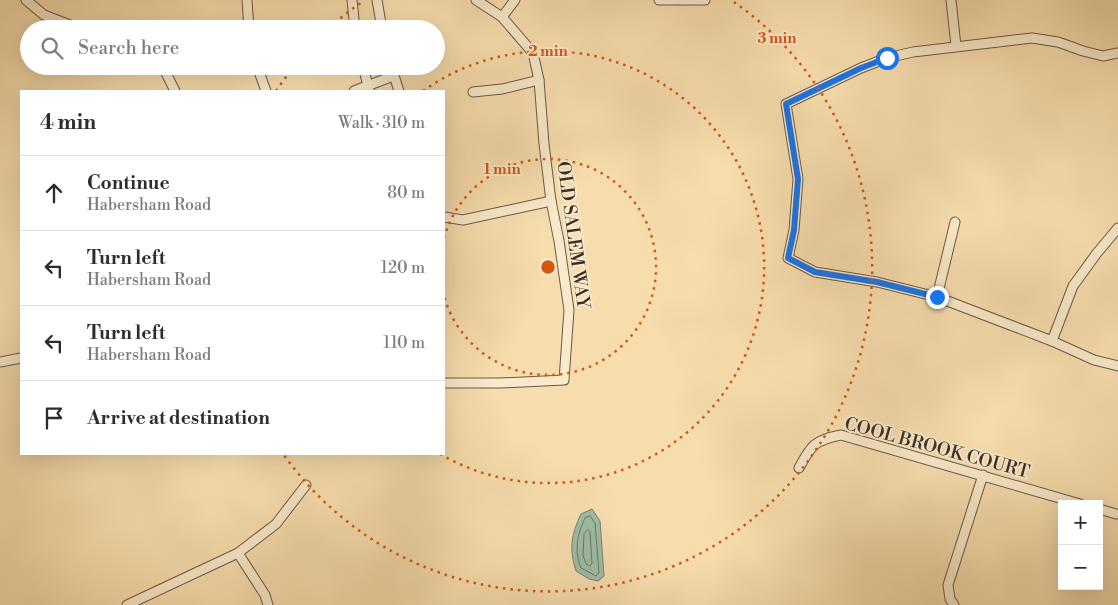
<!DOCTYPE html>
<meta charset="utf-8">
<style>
body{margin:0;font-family:"Libre Bodoni",serif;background:#f7f7f7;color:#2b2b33}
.controls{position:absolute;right:15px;bottom:15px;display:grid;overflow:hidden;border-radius:0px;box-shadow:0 5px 20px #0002}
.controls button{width:45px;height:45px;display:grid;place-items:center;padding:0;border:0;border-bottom:1px solid #e1e1e2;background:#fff;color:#2b2b33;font:25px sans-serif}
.stop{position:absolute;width:15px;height:15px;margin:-11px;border:4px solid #1a73e8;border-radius:50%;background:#fff}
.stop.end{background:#1a73e8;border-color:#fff;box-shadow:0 1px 5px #0008}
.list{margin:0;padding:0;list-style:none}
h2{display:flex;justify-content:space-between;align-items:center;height:65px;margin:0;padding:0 20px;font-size:21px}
h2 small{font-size:16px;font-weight:400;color:#7c7c81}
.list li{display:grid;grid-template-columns:32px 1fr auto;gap:15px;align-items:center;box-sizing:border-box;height:75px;padding:0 20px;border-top:1px solid #e1e1e2}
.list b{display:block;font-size:19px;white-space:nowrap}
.list p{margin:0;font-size:16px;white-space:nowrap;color:#7c7c81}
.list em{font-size:16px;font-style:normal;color:#7c7c81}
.icon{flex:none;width:28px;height:28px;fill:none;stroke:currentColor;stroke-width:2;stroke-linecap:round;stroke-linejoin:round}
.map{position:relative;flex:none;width:1118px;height:605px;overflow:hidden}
.search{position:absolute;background:#fff;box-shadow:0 5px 20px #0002;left:20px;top:20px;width:425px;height:55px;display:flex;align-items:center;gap:12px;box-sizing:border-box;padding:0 18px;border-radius:28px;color:#7c7c81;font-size:19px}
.panel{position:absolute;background:#fff;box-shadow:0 5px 20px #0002;left:20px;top:90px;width:425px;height:365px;border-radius:0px}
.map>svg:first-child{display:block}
.water{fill:#9ebda6;stroke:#768473}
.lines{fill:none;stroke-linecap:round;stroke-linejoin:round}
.shore{stroke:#6c7666;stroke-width:1}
.minor-casing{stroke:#695a48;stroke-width:11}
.minor{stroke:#fae9ca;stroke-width:9}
.route{stroke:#1a73e8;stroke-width:6}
.ring{fill:none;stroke:#d7550f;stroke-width:2.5;stroke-dasharray:2.5 5}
.labels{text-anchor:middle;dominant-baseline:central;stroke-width:4;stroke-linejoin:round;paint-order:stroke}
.street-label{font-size:18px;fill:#3a2e26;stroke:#fae9ca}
.centre{fill:#d7550f;stroke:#fae9ca;stroke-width:2.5}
.ring-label{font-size:15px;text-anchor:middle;font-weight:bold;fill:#d7550f;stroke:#fae9ca;stroke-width:4;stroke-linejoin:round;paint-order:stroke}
</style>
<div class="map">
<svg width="1118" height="605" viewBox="0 0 1118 605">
<rect width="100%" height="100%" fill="#f7ddae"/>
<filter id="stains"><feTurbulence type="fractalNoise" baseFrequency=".004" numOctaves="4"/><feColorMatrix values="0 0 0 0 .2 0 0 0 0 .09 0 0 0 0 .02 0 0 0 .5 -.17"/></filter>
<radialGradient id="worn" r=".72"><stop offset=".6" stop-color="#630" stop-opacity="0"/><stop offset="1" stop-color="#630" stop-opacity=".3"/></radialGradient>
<path class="water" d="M 592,509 L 600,521 L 604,576 L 598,581 L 589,579 L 576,571 C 569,549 571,535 581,514 Z"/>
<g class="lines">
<g class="shore">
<path d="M 590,516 L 595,523 L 599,573 L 596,576 L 581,568 C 574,551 577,534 585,518 Z"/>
<path d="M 588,530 L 590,532 L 592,563 L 590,566 L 586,564 L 583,555 L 584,534 Z"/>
</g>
<defs>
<g id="minor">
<path d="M 26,0 L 44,15 L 80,29"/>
<path d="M 247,0 L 249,29"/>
<path d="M 352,0 L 355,29"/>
<path d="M 377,0 L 382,29"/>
<path d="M 659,0 L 705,0"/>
<path d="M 951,0 L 956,46"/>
<path d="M 502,17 L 515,0"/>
<path d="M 1118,53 L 1103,56 L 1083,51 L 1058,42 L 1032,38 L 913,52 L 887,58 L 861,68 L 786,104 L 798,179 L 794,230 L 788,258 L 815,272 L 877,282 L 937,297 L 1052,341 L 1094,360 L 1118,366"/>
<path d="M 161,66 L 165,71 L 175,91"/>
<path d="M 257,66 L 266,91"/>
<path d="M 363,66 L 369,90"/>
<path d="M 391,66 L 399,91"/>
<path d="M 354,91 L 393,76"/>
<path d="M 473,92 L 502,89 L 539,80"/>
<path d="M 444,217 L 463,220 L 551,201"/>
<path d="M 937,297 L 955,222"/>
<path d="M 1052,341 L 1073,286 L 1097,253 L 1118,228"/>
<path d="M 0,362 L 21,358"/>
<path d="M 444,383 L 501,383 L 564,380 L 569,310 L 559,241 L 551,201 L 544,144 L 539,80 L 533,53 L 502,17 L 476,0"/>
<path d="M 799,468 C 811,445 815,440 841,435 L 1080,504"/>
<path d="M 1099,509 L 1116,514"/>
<path d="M 238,553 L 265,595 L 268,605"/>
<path d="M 127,605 L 238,553 L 276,524 L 306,485"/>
<path d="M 954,605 L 950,599 L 948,585 L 983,475"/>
</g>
</defs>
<use href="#minor" class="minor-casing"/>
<use href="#minor" class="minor"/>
</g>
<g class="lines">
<path class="route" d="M 887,58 L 861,68 L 786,104 L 798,179 L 794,230 L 788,258 L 815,272 L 877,282 L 937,297"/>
</g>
<g class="ring">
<path d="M444 238A108 108 0 1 1 444 296"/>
<path d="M423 91A216 216 0 1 1 440 454"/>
<path d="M276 91A324 324 0 0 1 293 68M329 28A324 324 0 0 1 362 2M734 2A324 324 0 1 1 284 455"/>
</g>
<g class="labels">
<g class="street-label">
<text transform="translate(573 235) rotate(82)">OLD SALEM WAY</text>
<text transform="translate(937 448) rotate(15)">COOL BROOK COURT</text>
</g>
</g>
<circle cx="548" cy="267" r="8" class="centre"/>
<g class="ring-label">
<text x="777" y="43">3 min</text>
<text x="548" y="56">2 min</text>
<text x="502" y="174">1 min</text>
</g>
<rect width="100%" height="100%" filter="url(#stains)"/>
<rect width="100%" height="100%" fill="url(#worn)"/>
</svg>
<div class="controls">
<button>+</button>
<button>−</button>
</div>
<div class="stop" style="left:887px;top:58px"></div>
<div class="stop end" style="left:937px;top:297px"></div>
<div class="search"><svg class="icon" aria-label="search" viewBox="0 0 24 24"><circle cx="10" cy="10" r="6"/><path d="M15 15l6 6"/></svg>Search here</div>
<section class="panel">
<h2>4 min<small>Walk · 310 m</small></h2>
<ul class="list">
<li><svg class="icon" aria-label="ahead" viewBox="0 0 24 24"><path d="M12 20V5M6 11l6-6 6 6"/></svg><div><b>Continue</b><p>Habersham Road</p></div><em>80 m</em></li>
<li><svg class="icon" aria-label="left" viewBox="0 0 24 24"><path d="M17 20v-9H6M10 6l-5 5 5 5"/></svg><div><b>Turn left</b><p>Habersham Road</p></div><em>120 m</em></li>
<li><svg class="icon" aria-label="left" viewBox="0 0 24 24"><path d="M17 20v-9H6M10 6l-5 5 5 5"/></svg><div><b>Turn left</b><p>Habersham Road</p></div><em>110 m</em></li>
<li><svg class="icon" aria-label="arrive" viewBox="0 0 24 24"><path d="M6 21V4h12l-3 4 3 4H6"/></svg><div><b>Arrive at destination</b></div></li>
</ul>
</section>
</div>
